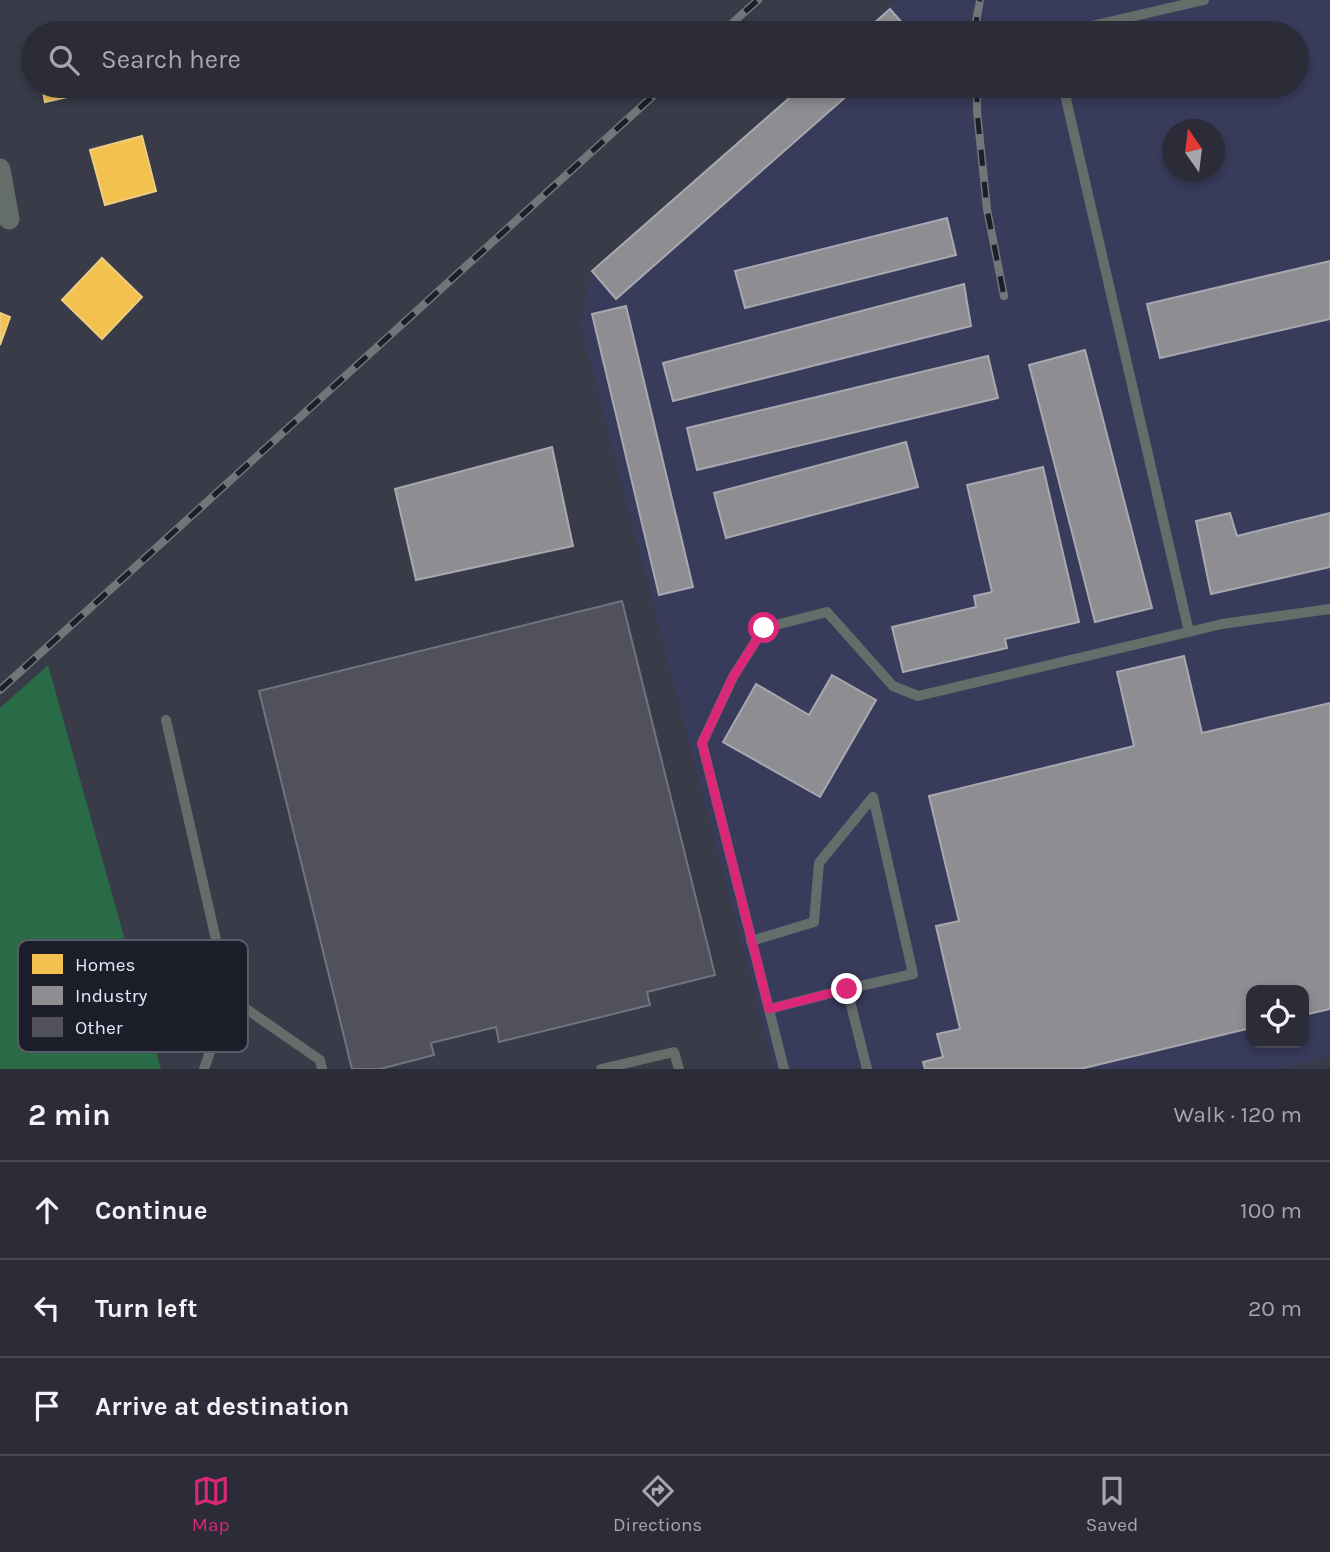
<!DOCTYPE html>
<meta charset="utf-8">
<style>
body{margin:0;font-family:Karla,sans-serif;background:#33343f;color:#f1f3f6}
.controls{position:absolute;right:21px;bottom:21px;display:grid;overflow:hidden;border-radius:14px;box-shadow:0 4px 10px #0003}
.controls button{width:63px;height:63px;display:grid;place-items:center;padding:0;border:0;border-bottom:2px solid #474852;background:#2b2c37;color:#f1f3f6;font:35px sans-serif}
.compass{position:absolute;left:1162px;top:119px;width:63px;height:63px;border-radius:50%;background:#2b2c37;box-shadow:0 4px 10px #0003;rotate:346deg}
.stop{position:absolute;width:21px;height:21px;margin:-16px;border:5px solid #db2777;border-radius:50%;background:#fff}
.stop.end{background:#db2777;border-color:#fff;box-shadow:0 2px 7px #0008}
.list{margin:0;padding:0;list-style:none}
h2{display:flex;justify-content:space-between;align-items:center;height:91px;margin:0;padding:0 28px;font-size:30px}
h2 small{font-size:23px;font-weight:400;color:#a6a7ad}
.list li{display:grid;grid-template-columns:46px 1fr auto;gap:21px;align-items:center;box-sizing:border-box;height:98px;padding:0 28px;border-top:2px solid #474852}
.list b{display:block;font-size:26px;white-space:nowrap}
.list em{font-size:23px;font-style:normal;color:#a6a7ad}
.icon{flex:none;width:38px;height:38px;fill:none;stroke:currentColor;stroke-width:2;stroke-linecap:round;stroke-linejoin:round}
.map{position:relative;flex:none;width:1330px;height:1069px;overflow:hidden}
.search{position:absolute;background:#2b2c37;box-shadow:0 4px 10px #0003;left:21px;right:21px;top:21px;height:77px;display:flex;align-items:center;gap:18px;box-sizing:border-box;padding:0 24px;border-radius:38px;color:#a6a7ad;font-size:26px}
.sheet{height:385px;background:#2b2c37}
nav{display:flex;justify-content:space-around;align-items:center;box-sizing:border-box;height:98px;border-top:2px solid #474852;background:#2b2c37;font-size:19px;color:#a6a7ad}
nav a{display:grid;justify-items:center;gap:4px}
nav .on{color:#db2777}
.map>svg:first-child{display:block}
.built{fill:#383b5a;fill-rule:evenodd}
.green{fill:#286b46}
.homes{fill:#f2c14e;stroke:#eecd82;stroke-width:2}
.industry{fill:#8d8d92;stroke:#a8a8b1;stroke-width:2}
.building{fill:#50515d;stroke:#727380;stroke-width:2}
.lines{fill:none;stroke-linecap:round;stroke-linejoin:round}
.service{stroke:#656d6a;stroke-width:10}
.minor{stroke:#656d6a;stroke-width:21}
.rail-casing{stroke:#717779;stroke-width:8}
.rail{stroke:#1c1e2a;stroke-width:5;stroke-dasharray:16;stroke-linecap:butt}
.route{stroke:#db2777;stroke-width:9}
.key{fill:#1c1e2a;stroke:#595b68;stroke-width:2}
.key-label{font-size:19px;fill:#e6e8fa}
</style>
<div class="map">
<svg width="1330" height="1069" viewBox="0 0 1330 1069">
<rect width="100%" height="100%" fill="#393b49"/>
<path class="built" d="M 897,0 L 1330,0 L 1330,1056 L 1282,1069 L 774,1069 L 580,324 L 592,271 L 801,86 L 1297,86 L 1297,33 L 860,33 ZM 1172,130 L 1214,130 L 1214,172 L 1172,172 ZM 1251,990 L 1304,990 L 1304,1043 L 1251,1043 Z"/>
<path class="green" d="M 48,665 L 161,1069 L 0,1069 L 0,708 Z"/>
<g class="homes">
<path d="M 42,86 L 106,86 L 107,88 L 45,102 Z"/>
<path d="M 142,136 L 156,191 L 105,205 L 90,150 Z"/>
<path d="M 102,258 L 142,297 L 102,339 L 62,300 Z"/>
<path d="M 0,313 L 10,317 L 0,345 Z"/>
</g>
<g class="industry">
<path d="M 890,9 L 911,33 L 863,33 Z"/>
<path d="M 803,86 L 858,86 L 616,299 L 592,271 Z"/>
<path d="M 947,218 L 956,255 L 745,308 L 735,271 Z"/>
<path d="M 1330,261 L 1330,319 L 1160,358 L 1147,304 Z"/>
<path d="M 964,284 L 971,326 L 673,401 L 663,363 Z"/>
<path d="M 626,306 L 693,587 L 659,595 L 592,314 Z"/>
<path d="M 1085,350 L 1152,608 L 1095,622 L 1029,365 Z"/>
<path d="M 988,356 L 998,398 L 697,470 L 687,428 Z"/>
<path d="M 906,442 L 918,487 L 726,538 L 714,493 Z"/>
<path d="M 552,447 L 573,546 L 416,580 L 395,489 Z"/>
<path d="M 1043,467 L 1079,622 L 1005,639 L 1007,648 L 903,672 L 892,627 L 976,607 L 974,596 L 992,592 L 967,485 Z"/>
<path d="M 1230,513 L 1237,536 L 1330,513 L 1330,567 L 1211,594 L 1196,521 Z"/>
<path d="M 1184,656 L 1202,733 L 1330,703 L 1330,1009 L 1304,1015 L 1304,990 L 1251,990 L 1251,1028 L 1080,1069 L 925,1069 L 923,1062 L 943,1057 L 937,1034 L 960,1029 L 936,926 L 959,921 L 929,796 L 1134,746 L 1117,672 Z"/>
<path d="M 832,675 L 876,700 L 820,797 L 723,742 L 756,684 L 809,715 Z"/>
</g>
<path class="building" d="M 622,601 L 715,975 L 647,992 L 650,1005 L 499,1042 L 496,1027 L 431,1043 L 434,1055 L 380,1069 L 352,1069 L 259,691 Z"/>
<g class="lines">
<g class="service">
<path d="M 1061,33 L 1204,0"/>
<path d="M 1063,86 L 1189,632"/>
<path d="M 166,720 L 229,997 L 204,1069"/>
<path d="M 751,941 L 814,922 L 819,863 L 873,797 L 913,974 L 847,989"/>
<path d="M 229,997 L 320,1060 L 322,1069"/>
<path d="M 769,1009 L 847,989 L 867,1069"/>
<path d="M 601,1069 L 674,1052 L 679,1069"/>
<path d="M 784,1069 L 702,743 L 733,677 L 764,628 L 827,612 L 893,686 L 918,696 L 1222,624 L 1330,609"/>
</g>
<path class="minor" d="M 0,169 L 9,219"/>
<defs>
<g id="rail">
<path d="M 721,33 L 758,0"/>
<path d="M 976,33 L 976,22 L 980,0"/>
<path d="M 977,86 L 977,111 L 987,209 L 1004,296"/>
<path d="M 0,690 L 664,86"/>
</g>
</defs>
<use href="#rail" class="rail-casing"/>
<use href="#rail" class="rail"/>
</g>
<g class="lines">
<path class="route" d="M 764,628 L 733,677 L 702,743 L 769,1009 L 847,989"/>
</g>
<rect x="18" y="940" width="230" height="112" rx="10" class="key"/>
<rect x="32" y="954" width="31" height="20" fill="#f2c14e"/>
<rect x="32" y="986" width="31" height="19" fill="#8d8d92"/>
<rect x="32" y="1017" width="31" height="20" fill="#50515d"/>
<g class="key-label">
<text x="75" y="971">Homes</text>
<text x="75" y="1002">Industry</text>
<text x="75" y="1034">Other</text>
</g>
</svg>
<div class="controls">
<button><svg class="icon" aria-label="locate" viewBox="0 0 24 24"><circle cx="12" cy="12" r="6"/><path d="M12 2v4M12 18v4M2 12h4M18 12h4"/></svg></button>
</div>
<svg class="compass" viewBox="-18 -18 36 36"><path d="M0-13l5 13h-10z" fill="#e53935"/><path d="M0 13l5-13h-10z" fill="#a6a7ad"/></svg>
<div class="stop" style="left:764px;top:628px"></div>
<div class="stop end" style="left:847px;top:989px"></div>
<div class="search"><svg class="icon" aria-label="search" viewBox="0 0 24 24"><circle cx="10" cy="10" r="6"/><path d="M15 15l6 6"/></svg>Search here</div>
</div>
<section class="sheet">
<h2>2 min<small>Walk · 120 m</small></h2>
<ul class="list">
<li><svg class="icon" aria-label="ahead" viewBox="0 0 24 24"><path d="M12 20V5M6 11l6-6 6 6"/></svg><div><b>Continue</b></div><em>100 m</em></li>
<li><svg class="icon" aria-label="left" viewBox="0 0 24 24"><path d="M17 20v-9H6M10 6l-5 5 5 5"/></svg><div><b>Turn left</b></div><em>20 m</em></li>
<li><svg class="icon" aria-label="arrive" viewBox="0 0 24 24"><path d="M6 21V4h12l-3 4 3 4H6"/></svg><div><b>Arrive at destination</b></div></li>
</ul>
</section>
<nav>
<a class="on"><svg class="icon" aria-label="map" viewBox="0 0 24 24"><path d="M3 6l6-2 6 2 6-2v14l-6 2-6-2-6 2zM9 4v14M15 6v14"/></svg>Map</a>
<a><svg class="icon" aria-label="directions" viewBox="0 0 24 24"><path d="M12 3l9 9-9 9-9-9zM9 14v-3h6M13 9l2 2-2 2"/></svg>Directions</a>
<a><svg class="icon" aria-label="saved" viewBox="0 0 24 24"><path d="M7 4h10v16l-5-4-5 4z"/></svg>Saved</a>
</nav>
